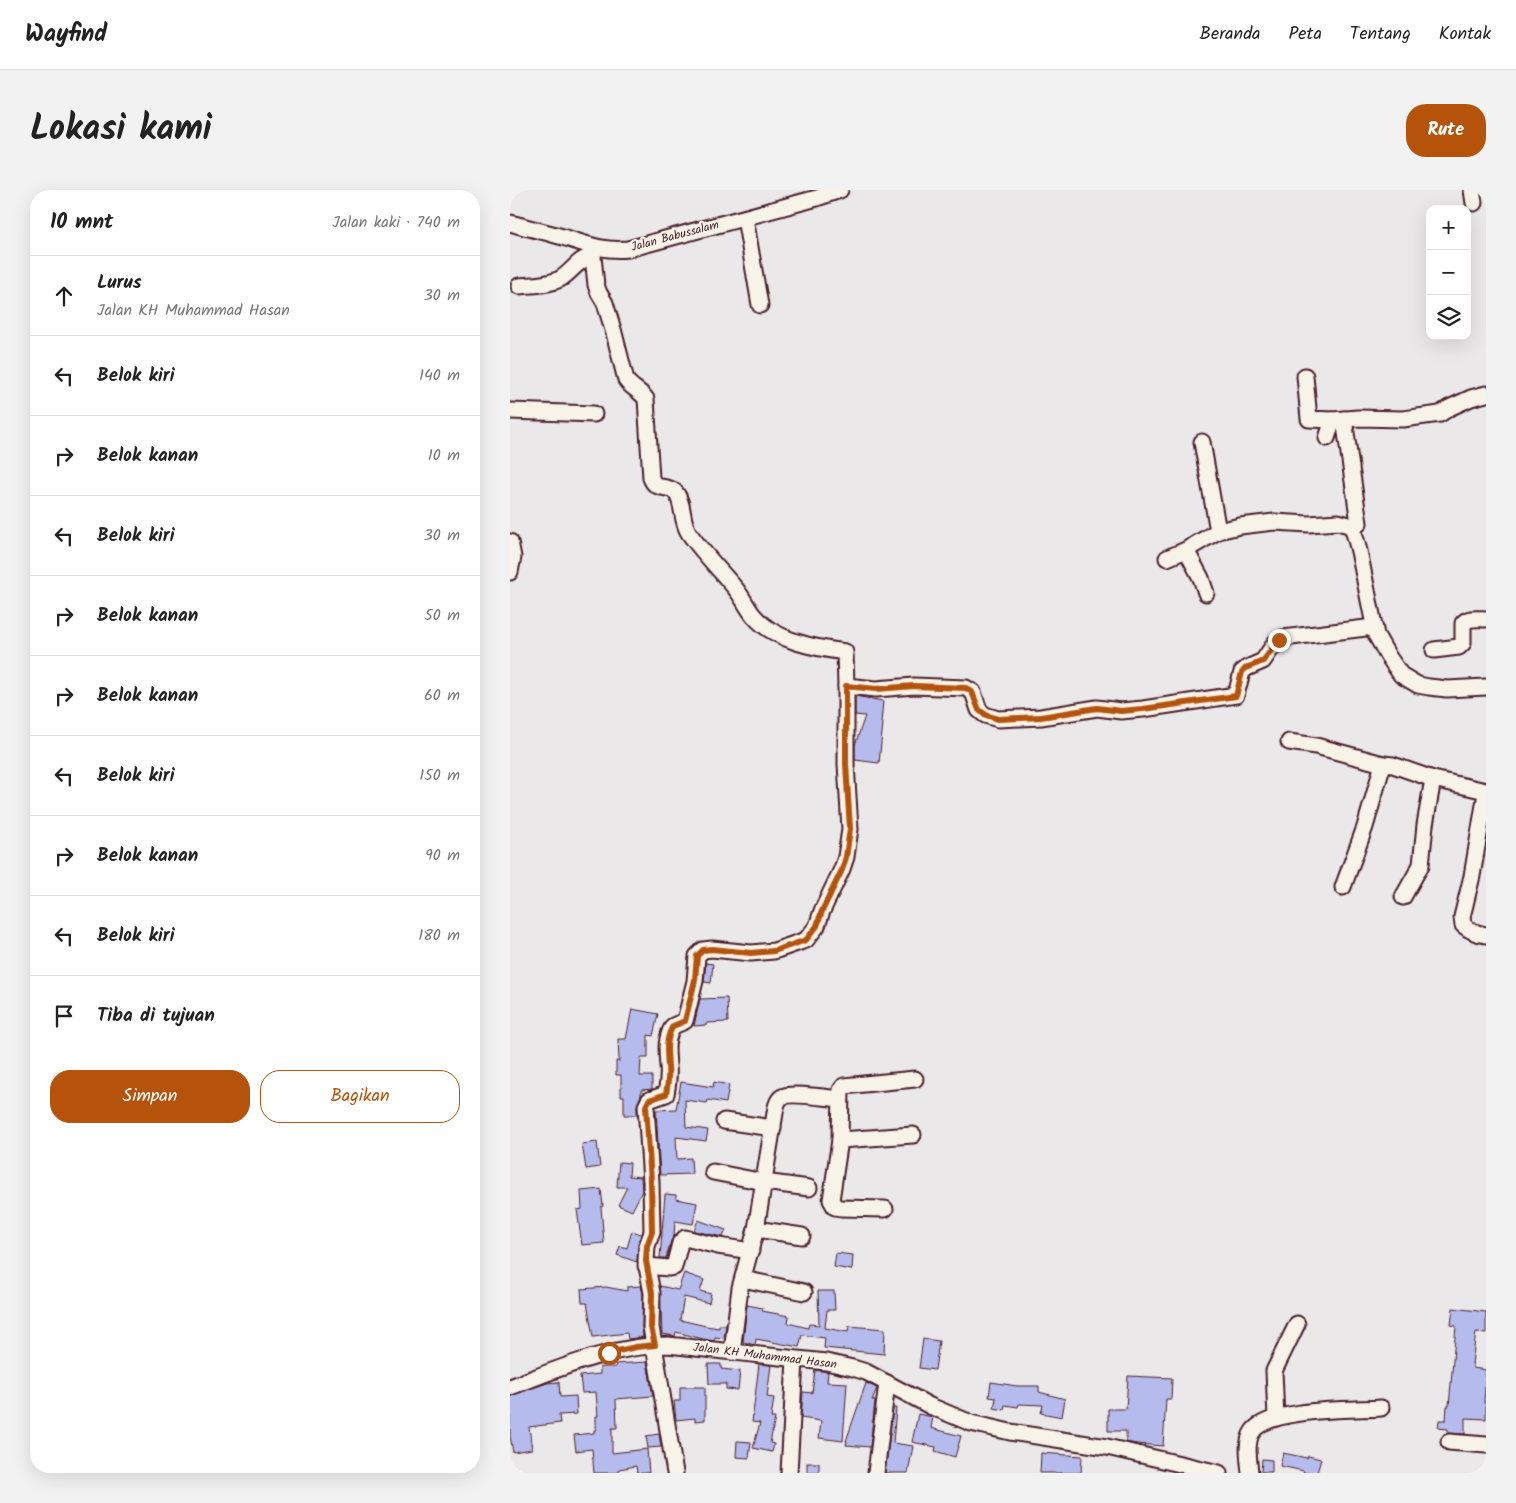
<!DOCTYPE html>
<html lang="id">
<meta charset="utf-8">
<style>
body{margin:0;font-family:Kalam,sans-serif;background:#f2f2f2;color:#222}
.controls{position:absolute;right:15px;top:15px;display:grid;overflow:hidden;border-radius:10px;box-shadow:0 5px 20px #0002}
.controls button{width:45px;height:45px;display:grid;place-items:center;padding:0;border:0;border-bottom:1px solid #e0e0e0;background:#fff;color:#222;font:25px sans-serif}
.stop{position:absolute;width:15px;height:15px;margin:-11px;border:4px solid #b45309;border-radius:50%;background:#fff}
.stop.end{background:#b45309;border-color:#fff;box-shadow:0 1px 5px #0008}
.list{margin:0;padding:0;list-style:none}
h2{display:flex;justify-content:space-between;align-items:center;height:65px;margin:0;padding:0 20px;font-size:21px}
h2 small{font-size:16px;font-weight:400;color:#767676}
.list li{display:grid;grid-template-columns:32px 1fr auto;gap:15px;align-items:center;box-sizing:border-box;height:80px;padding:0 20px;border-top:1px solid #e0e0e0}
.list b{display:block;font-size:19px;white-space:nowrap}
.list p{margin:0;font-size:16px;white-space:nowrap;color:#767676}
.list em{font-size:16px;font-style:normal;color:#767676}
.actions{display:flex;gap:10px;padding:15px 20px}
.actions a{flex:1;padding:11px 0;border:1px solid #b45309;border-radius:20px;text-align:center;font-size:18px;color:#b45309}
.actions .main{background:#b45309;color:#fff}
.icon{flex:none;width:28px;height:28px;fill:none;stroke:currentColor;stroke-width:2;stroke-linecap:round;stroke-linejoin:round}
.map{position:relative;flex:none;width:976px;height:1283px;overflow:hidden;border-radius:20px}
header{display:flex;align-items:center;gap:30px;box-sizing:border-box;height:70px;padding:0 25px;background:#fff;border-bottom:1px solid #e0e0e0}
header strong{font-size:24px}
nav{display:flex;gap:28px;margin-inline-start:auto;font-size:18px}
.intro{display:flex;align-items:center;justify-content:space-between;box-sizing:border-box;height:120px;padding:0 30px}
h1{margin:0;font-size:35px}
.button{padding:12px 22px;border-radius:20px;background:#b45309;color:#fff;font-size:18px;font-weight:700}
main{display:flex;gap:30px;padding:0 30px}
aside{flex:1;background:#fff;border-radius:20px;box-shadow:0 5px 20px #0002}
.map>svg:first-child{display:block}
.building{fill:#b5bbec;stroke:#4a1f2b}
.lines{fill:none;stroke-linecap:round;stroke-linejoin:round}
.minor-casing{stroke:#4a1f2b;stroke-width:19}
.minor{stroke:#f7f3e8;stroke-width:15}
.route{stroke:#b45309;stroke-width:6}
.labels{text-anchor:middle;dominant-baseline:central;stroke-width:4.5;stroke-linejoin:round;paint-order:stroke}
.street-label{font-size:12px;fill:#4a1f2b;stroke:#f7f3e8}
</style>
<header>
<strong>Wayfind</strong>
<nav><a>Beranda</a><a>Peta</a><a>Tentang</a><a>Kontak</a></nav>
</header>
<div class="intro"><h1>Lokasi kami</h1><a class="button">Rute</a></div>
<main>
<aside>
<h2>10 mnt<small>Jalan kaki · 740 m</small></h2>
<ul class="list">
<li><svg class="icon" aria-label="ahead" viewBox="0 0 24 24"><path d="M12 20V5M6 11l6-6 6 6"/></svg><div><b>Lurus</b><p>Jalan KH Muhammad Hasan</p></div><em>30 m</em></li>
<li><svg class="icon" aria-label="left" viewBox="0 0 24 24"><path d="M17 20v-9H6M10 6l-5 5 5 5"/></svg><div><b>Belok kiri</b></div><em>140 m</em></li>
<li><svg class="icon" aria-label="right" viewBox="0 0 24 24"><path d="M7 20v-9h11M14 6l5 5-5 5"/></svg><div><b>Belok kanan</b></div><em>10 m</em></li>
<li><svg class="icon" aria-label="left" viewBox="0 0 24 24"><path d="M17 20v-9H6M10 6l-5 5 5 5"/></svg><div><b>Belok kiri</b></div><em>30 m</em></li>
<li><svg class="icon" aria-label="right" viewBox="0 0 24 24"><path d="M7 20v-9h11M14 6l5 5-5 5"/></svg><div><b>Belok kanan</b></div><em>50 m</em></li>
<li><svg class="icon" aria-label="right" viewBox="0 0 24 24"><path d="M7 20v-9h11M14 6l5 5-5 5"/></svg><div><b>Belok kanan</b></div><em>60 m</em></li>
<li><svg class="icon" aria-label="left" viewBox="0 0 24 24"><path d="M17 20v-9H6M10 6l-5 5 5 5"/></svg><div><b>Belok kiri</b></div><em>150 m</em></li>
<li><svg class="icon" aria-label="right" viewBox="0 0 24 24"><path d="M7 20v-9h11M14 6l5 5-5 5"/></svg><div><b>Belok kanan</b></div><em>90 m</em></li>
<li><svg class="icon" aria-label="left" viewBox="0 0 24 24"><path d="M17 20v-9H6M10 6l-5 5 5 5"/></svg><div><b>Belok kiri</b></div><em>180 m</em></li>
<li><svg class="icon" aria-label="arrive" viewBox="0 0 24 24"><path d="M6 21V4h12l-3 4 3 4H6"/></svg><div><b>Tiba di tujuan</b></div></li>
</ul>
<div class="actions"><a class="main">Simpan</a><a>Bagikan</a></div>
</aside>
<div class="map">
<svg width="976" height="1283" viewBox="0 0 976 1283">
<rect width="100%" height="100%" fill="#eae8e9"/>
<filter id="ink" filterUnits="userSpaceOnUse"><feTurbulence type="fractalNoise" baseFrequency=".02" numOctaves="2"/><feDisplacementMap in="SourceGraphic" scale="10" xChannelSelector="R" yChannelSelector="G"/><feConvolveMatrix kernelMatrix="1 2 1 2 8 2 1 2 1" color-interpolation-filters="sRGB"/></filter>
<g filter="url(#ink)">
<g class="building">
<path d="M 345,506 L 373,511 L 371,533 L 373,533 L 369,573 L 345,570 L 345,555 L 355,526 L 345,525 Z"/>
<path d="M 196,773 L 203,774 L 201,793 L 194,792 Z"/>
<path d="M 217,808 L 218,832 L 197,833 L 197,835 L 184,836 L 190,809 Z"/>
<path d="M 122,819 L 148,824 L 143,846 L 138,845 L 138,868 L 131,868 L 130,886 L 142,886 L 142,899 L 131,900 L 131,905 L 127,916 L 127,925 L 114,925 L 114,906 L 111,906 L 111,885 L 106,885 L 106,871 L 109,871 L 108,849 L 116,849 Z"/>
<path d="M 171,892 L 203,897 L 204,892 L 219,895 L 216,913 L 198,910 L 197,913 L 175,910 L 176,937 L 198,940 L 196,951 L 166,947 L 167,969 L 181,968 L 182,984 L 150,985 L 146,920 L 166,919 Z"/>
<path d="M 87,952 L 90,977 L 76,979 L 72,954 Z"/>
<path d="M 109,972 L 120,973 L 119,986 L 131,987 L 132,1001 L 122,1021 L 108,1015 L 117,997 L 107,997 Z"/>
<path d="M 91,999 L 93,1016 L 91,1017 L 94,1053 L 72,1055 L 67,1020 L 72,1019 L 71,1001 Z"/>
<path d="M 155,1004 L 166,1005 L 166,1009 L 187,1013 L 183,1034 L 165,1031 L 164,1046 L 161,1051 L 156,1068 L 150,1068 Z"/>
<path d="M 188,1030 L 216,1040 L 213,1047 L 184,1041 Z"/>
<path d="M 122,1041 L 131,1044 L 128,1055 L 127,1072 L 107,1065 L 110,1056 L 117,1058 Z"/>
<path d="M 326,1063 L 343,1065 L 342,1080 L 324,1077 Z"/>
<path d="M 174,1083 L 194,1090 L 190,1101 L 201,1104 L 199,1113 L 174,1107 L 170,1130 L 196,1136 L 209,1138 L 209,1135 L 216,1135 L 214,1148 L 205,1147 L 204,1151 L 193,1149 L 166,1142 L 165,1146 L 152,1144 L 150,1096 L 168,1100 Z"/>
<path d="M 131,1096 L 133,1104 L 132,1137 L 133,1147 L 118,1149 L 117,1143 L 83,1147 L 77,1113 L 72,1113 L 71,1099 L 96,1097 L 117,1101 L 117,1097 Z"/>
<path d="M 308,1101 L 324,1101 L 325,1120 L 317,1120 L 315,1138 L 338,1142 L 339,1136 L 375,1139 L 374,1164 L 314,1158 L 315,1148 L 292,1145 L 289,1157 L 246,1149 L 245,1155 L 233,1152 L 237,1115 L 253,1118 L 252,1121 L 279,1126 L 278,1133 L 298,1138 L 299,1134 L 309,1135 Z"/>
<path d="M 943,1118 L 976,1122 L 976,1143 L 966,1142 L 962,1174 L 963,1174 L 963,1178 L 976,1180 L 974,1213 L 976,1213 L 976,1229 L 955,1228 L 955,1244 L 938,1243 L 938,1239 L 928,1238 L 929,1230 L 936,1230 L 937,1216 L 939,1216 L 946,1136 L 941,1135 Z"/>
<path d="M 413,1149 L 429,1151 L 425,1180 L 409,1178 Z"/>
<path d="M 137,1172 L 143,1206 L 106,1209 L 107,1238 L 102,1238 L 102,1263 L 137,1259 L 139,1283 L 127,1283 L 126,1276 L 109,1279 L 109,1283 L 84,1283 L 82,1259 L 66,1261 L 64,1245 L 84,1243 L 84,1240 L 86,1240 L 86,1226 L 88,1226 L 86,1202 L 72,1203 L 70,1186 L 90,1184 L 90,1177 L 106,1177 L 105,1174 Z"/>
<path d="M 198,1174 L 211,1174 L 211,1179 L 230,1181 L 228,1200 L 216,1199 L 216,1194 L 199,1194 Z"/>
<path d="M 249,1174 L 261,1175 L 257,1207 L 264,1208 L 261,1228 L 265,1228 L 260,1253 L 264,1254 L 262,1262 L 243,1258 L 250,1233 L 242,1232 Z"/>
<path d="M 305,1180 L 318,1182 L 317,1192 L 337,1193 L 333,1251 L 309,1248 L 311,1231 L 291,1228 L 293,1202 L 302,1203 Z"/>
<path d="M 618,1186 L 662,1188 L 661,1209 L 656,1209 L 653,1256 L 627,1254 L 616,1252 L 616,1241 L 598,1241 L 598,1219 L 616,1219 Z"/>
<path d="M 49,1192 L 50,1207 L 66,1206 L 67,1224 L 49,1225 L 50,1233 L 19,1237 L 22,1259 L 3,1262 L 0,1246 L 0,1206 L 37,1193 Z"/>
<path d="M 481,1192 L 507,1196 L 529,1196 L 529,1202 L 555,1209 L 552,1227 L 531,1223 L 533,1215 L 509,1214 L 508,1217 L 495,1215 L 494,1220 L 484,1218 L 486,1208 L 479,1207 Z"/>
<path d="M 356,1193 L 367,1198 L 362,1210 L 365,1211 L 360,1257 L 336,1255 L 337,1251 L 336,1251 Z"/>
<path d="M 170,1197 L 195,1197 L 195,1230 L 185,1231 L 185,1228 L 166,1230 L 164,1211 L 170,1211 Z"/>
<path d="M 383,1218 L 386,1218 L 383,1253 L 403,1256 L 398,1283 L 375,1283 Z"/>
<path d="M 408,1224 L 423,1227 L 421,1238 L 451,1246 L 445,1267 L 425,1261 L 426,1257 L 402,1252 Z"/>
<path d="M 149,1244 L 151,1257 L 138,1258 L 136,1246 Z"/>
<path d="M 227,1251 L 241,1252 L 239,1268 L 226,1267 Z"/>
<path d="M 531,1263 L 572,1266 L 571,1283 L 530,1283 Z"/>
<path d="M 773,1263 L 797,1268 L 798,1266 L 811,1269 L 807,1283 L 793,1283 L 794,1281 L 770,1276 Z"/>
<path d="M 752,1269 L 762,1270 L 762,1282 L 751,1282 Z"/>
<rect x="297" y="1273" width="12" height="10"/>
</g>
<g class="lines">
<defs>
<g id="minor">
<path d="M 962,0 L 964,13"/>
<path d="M 235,28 L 250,115"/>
<path d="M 0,33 C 14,37 28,40 42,44 C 70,51 88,62 118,59 L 307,8 L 330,0"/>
<path d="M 82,57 L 86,95 L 89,103 L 95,113 L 104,143 L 116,190 C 121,198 131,201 136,209 L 141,288 C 146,302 159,294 166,303 C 174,313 171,332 179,343 C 192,362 210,380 225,398 C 233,407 237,418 244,426 C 265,451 305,458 335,462 L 336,496 L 366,499 L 404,496 L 456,498 L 463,502 L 469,520 L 475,525 L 488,529 L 531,527 L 587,518 L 611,521 L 633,519 L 726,505 L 732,482 L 737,478 L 753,471 L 765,453 L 773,448 L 864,437"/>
<path d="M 9,96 C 22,95 38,95 50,89 C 62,82 68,69 83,65"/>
<path d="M 795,186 L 799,229 L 823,230"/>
<path d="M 0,221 L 84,224"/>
<path d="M 834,229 L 849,333 L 843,339"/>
<path d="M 817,248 L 823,230 L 848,228 L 893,229 L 930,224 L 939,218 L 961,208 L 976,204"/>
<path d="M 692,252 L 708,341"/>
<path d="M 0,352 L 3,367 L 0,382"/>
<path d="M 676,360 L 691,388 L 696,403"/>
<path d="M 657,368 L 676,360 L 708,341 L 730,336 L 764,332 L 799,334 L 828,332 L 839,335 L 843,339 L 849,361 L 866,445 L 878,466 L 891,485 L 908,495 L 919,497 L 937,499 L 976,497"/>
<path d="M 924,460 L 949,457 L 953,453 L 953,433 C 959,427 968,429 976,429"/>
<path d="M 779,552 L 806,556 L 873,574"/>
<path d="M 976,603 L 962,686 L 952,727 L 953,735 C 960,741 967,744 976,745"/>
<path d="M 833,697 L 855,637 L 873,574 L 883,575 L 923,589 L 976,601"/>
<path d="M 893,707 L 911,675 L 915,635 L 923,589"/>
<path d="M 214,931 L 263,938"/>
<path d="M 330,950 L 403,945"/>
<path d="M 203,982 L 254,992 L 299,998"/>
<path d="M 375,1019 L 331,1018 L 325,1017 L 321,1010 L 330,950 L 331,900 L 334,896 L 405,889"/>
<path d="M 246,1039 L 292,1046"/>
<path d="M 136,1076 L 159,1078 L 164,1077 L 170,1053 L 175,1048 L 208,1056 L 241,1061"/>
<path d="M 233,1089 L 294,1102"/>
<path d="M 222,1162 L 230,1098 L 246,1039 L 266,917 C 267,914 268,909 272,907 C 280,902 319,908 330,909"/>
<path d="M 0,1197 C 51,1178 103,1155 158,1155 L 316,1172 L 343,1178 L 356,1182 L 420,1216 L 461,1233 L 500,1242 L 597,1257 L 709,1283"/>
<path d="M 766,1228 L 764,1181 L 787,1134"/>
<path d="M 939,1252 L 976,1255"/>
<path d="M 165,1283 L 141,1137 L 142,1103 L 136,1071 L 137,1056 L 142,1042 L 141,992 L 136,916 L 139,910 L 156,904 C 158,894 159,885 158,876 C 157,862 155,849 163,836 L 175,831 L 185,791 L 187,766 L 193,760 L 202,759 L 241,763 L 264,761 L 296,750 L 307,736 L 312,721 L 332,679 L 336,667 L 340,639 L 336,574 L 336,496"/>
<path d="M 279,1283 L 285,1169"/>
<path d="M 366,1283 L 377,1193"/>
<path d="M 740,1283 C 739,1270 735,1252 743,1241 C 760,1218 843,1220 871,1218"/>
</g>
</defs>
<use href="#minor" class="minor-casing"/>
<use href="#minor" class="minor"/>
</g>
</g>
<g class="lines" filter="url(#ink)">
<path class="route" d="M 99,1163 L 126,1157 L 145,1155 L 141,1137 L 142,1103 L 136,1071 L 137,1056 L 142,1042 L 141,992 L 136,916 L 139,910 L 156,904 C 158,894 159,885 158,876 C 157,862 155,849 163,836 L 175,831 L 185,790 L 187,766 L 193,760 L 202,759 L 241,763 L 264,761 L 296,750 L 307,736 L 312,721 L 332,680 L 336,667 L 340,639 L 336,574 L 336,496 L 366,499 L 404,496 L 456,498 L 462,502 L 469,520 L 476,525 L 488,529 L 531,527 L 587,518 L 611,521 L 633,519 L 726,506 L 732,482 L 736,478 L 753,471 L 769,450"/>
</g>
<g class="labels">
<g class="street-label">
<text transform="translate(165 46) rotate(-15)">Jalan Babussalam</text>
<text transform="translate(255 1166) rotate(7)">Jalan KH Muhammad Hasan</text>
</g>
</g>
</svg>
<div class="controls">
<button>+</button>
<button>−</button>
<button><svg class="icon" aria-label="layers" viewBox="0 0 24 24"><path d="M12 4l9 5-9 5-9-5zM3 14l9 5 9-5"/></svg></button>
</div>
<div class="stop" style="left:99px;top:1163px"></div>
<div class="stop end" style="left:769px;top:450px"></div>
</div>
</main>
